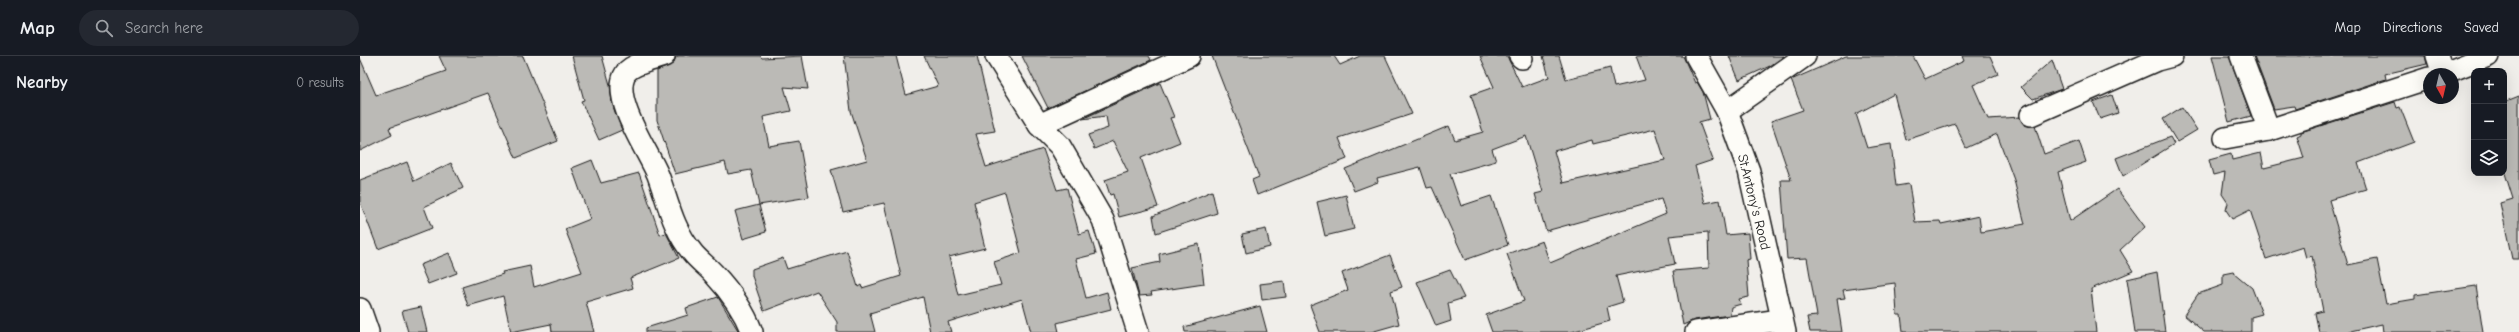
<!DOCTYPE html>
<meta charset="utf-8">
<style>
body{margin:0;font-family:"Comic Neue",sans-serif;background:#242831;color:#f1f3f6}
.controls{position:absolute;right:12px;top:12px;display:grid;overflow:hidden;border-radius:8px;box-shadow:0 4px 16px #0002}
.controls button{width:36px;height:36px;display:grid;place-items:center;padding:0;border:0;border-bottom:1px solid #363941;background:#171b24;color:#f1f3f6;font:20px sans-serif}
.compass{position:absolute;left:2063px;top:12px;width:36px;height:36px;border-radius:50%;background:#171b24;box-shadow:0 4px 16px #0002;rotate:172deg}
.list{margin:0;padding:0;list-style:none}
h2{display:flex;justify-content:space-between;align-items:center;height:52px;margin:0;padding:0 16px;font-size:17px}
h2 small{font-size:13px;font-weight:400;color:#9ea1a6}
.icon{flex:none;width:22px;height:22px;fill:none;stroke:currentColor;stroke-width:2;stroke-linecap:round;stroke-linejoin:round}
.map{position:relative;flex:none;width:2159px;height:276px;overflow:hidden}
header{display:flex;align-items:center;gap:24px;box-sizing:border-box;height:56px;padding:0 20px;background:#171b24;border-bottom:1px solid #363941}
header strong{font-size:19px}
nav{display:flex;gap:22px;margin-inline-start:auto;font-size:14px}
.search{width:280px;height:36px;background:#242831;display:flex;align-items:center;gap:10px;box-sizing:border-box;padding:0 14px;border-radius:22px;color:#9ea1a6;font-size:15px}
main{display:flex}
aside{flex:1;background:#171b24}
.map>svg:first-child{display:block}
.building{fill:#bbbab6;stroke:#1c1c1c;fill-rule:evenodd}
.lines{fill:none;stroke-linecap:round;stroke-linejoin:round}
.minor-casing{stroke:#1c1c1c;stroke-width:24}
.minor{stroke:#fdfcf7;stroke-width:21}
.labels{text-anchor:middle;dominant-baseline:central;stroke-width:3;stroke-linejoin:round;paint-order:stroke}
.street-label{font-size:14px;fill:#1c1c1c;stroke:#fdfcf7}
</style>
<header>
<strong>Map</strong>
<div class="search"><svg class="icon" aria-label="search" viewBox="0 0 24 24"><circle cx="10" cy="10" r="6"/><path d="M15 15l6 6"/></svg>Search here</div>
<nav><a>Map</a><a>Directions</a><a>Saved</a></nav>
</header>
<main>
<aside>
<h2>Nearby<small>0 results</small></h2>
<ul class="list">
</ul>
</aside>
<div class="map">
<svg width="2159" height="276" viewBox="0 0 2159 276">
<rect width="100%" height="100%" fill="#f0eeea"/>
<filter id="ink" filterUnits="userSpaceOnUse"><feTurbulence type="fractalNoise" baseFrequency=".025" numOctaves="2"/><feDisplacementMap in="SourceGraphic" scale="8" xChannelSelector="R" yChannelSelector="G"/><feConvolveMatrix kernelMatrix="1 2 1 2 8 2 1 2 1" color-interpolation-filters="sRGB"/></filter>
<g filter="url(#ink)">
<g class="building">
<path d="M 79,0 L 163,0 L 198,85 L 156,102 L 128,37 L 29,72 L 32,79 L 0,95 L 0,2 L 16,39 L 86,15 Z"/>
<path d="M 212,0 L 242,0 L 250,29 L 252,47 L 262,74 L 239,84 L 221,45 L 224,44 Z"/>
<path d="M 319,0 L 400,0 L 402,2 L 442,0 L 448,33 L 424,31 L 431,55 L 403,61 L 409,90 L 439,85 L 449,141 L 399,149 L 406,176 L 383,183 L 375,155 L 399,149 L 391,114 L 368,118 L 365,106 L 315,118 L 297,64 L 297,15 L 313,8 L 316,1 Z"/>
<path d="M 484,0 L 536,0 L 546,39 L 578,30 L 564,0 L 617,0 L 635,75 L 616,78 L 626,111 L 683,93 L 697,134 L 707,132 L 719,178 L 729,175 L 736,198 L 716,203 L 726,242 L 747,236 L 751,253 L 697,267 L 699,276 L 671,276 L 662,243 L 588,266 L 591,276 L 570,276 L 563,241 L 510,257 L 515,276 L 477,276 L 477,266 L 457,235 L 404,255 L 392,220 L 392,213 L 423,202 L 427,213 L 487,195 L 498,231 L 501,229 L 502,232 L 541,220 L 524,147 L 483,156 L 471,114 L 507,104 L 491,55 ZM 645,136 L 661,197 L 634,206 L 641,229 L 598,239 L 589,201 L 625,192 L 614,146 Z"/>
<path d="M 662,0 L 789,0 L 791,4 L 688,52 Z"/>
<path d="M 852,0 L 974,0 L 980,9 L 1000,0 L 1025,0 L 1052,58 L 979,82 L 987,103 L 897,139 L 892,124 L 899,121 Z"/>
<path d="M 1120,0 L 1147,0 L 1162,31 L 1189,21 L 1183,0 L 1199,0 L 1206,23 L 1250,12 L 1254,31 L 1285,24 L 1276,0 L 1323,0 L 1335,27 L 1337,26 L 1343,36 L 1350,63 L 1339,66 L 1353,104 L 1335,110 L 1345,147 L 1360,144 L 1366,179 L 1388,177 L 1390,203 L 1386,204 L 1389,241 L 1379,243 L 1381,248 L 1371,251 L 1370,259 L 1334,264 L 1323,269 L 1313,215 L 1349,212 L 1348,176 L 1309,180 L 1315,208 L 1256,220 L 1263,246 L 1247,251 L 1250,265 L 1211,276 L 1132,276 L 1126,259 L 1164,245 L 1147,198 L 1182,185 L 1190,207 L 1306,158 L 1301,143 L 1186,175 L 1175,138 L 1183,136 L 1166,80 L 1132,93 L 1136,105 L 1090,118 L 1101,150 L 1131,140 L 1148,189 L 1105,204 L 1072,131 L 1067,132 L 1060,111 L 1017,122 L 1018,126 L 994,135 L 985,113 L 1089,70 L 1095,84 L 1123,76 L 1111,39 L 1134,31 ZM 1295,73 L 1305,104 L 1203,127 L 1194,95 L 1232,84 L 1233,88 Z"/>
<path d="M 1369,0 L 1424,0 L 1410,10 L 1379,24 Z"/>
<path d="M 1486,0 L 1553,0 L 1565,23 L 1604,5 L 1602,0 L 1630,0 L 1638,18 L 1613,29 L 1628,63 L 1660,61 L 1664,69 L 1675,70 L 1684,98 L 1719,85 L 1726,106 L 1698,116 L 1710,165 L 1757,133 L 1785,171 L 1760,194 L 1773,215 L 1731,233 L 1736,276 L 1543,276 L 1541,259 L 1537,259 L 1535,227 L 1483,234 L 1485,242 L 1477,243 L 1482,276 L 1450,276 L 1447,261 L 1457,260 L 1447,202 L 1427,203 L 1421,124 L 1431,124 L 1411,65 L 1443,54 L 1431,24 ZM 1534,38 L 1546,84 L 1595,68 L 1606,92 L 1637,78 L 1654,124 L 1665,168 L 1621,176 L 1619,160 L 1581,168 L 1580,165 L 1555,166 L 1549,128 L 1536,130 L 1531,88 L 1507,92 L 1496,58 Z"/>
<path d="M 1852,0 L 1869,0 L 1891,60 L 1869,66 Z"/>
<path d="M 1894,0 L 2065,0 L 2067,8 L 2025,18 L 2026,23 L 1935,53 L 1934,50 L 1914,53 Z"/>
<path d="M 1692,4 L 1702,33 L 1673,43 L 1661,31 Z"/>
<path d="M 800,27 L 814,61 L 810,62 L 820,86 L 781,102 L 798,151 L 759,161 L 753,138 L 750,139 L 745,124 L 768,116 L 753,85 L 734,93 L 728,79 L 748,72 L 746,60 L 722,63 Z"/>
<path d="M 1752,39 L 1758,57 L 1740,63 L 1733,46 Z"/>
<path d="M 2159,40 L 2159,203 L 2152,203 L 2140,147 L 2153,143 L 2144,114 L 2144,46 Z"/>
<path d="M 2035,46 L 2037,52 L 2040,51 L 2054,86 L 1998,107 L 2006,133 L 1969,144 L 1988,209 L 2017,203 L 2026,248 L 2055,243 L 2055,239 L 2116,230 L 2123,276 L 2023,276 L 2022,268 L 1986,276 L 1959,276 L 1955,257 L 1963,255 L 1952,200 L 1946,202 L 1943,191 L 1906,203 L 1890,154 L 1872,163 L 1866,154 L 1868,147 L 1862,138 L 1865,116 L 1853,119 L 1849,104 L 1871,98 L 1872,104 L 1901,97 L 1904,112 L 1944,102 L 1937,80 L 1941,78 L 1941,76 Z"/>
<path d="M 1822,51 L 1837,74 L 1817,86 L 1803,63 Z"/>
<path d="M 1810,81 L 1814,88 L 1763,120 L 1756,102 Z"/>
<path d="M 232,104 L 241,127 L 279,117 L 300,179 L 306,177 L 319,202 L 270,222 L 273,232 L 226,246 L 234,276 L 192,276 L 191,268 L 151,276 L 143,240 L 108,250 L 102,231 L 143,218 L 142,216 L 170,210 L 174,231 L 222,216 L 205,173 L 230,163 L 212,112 Z"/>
<path d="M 47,106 L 54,125 L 91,107 L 103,132 L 64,151 L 72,172 L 18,193 L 0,146 L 0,124 Z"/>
<path d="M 852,135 L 857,157 L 796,177 L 793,160 Z"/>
<path d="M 986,139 L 994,173 L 965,180 L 957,146 Z"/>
<path d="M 906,173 L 910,191 L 886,197 L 882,178 Z"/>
<path d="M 839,188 L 844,228 L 791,236 L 792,239 L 779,240 L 772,212 L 800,206 L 799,198 Z"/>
<path d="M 89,197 L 97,217 L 68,228 L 60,209 Z"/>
<path d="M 1030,199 L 1042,231 L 1031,235 L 1039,268 L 1011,276 L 960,276 L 950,249 L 988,234 L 982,217 Z"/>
<path d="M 1090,214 L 1104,242 L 1088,247 L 1091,265 L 1076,270 L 1057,226 Z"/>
<path d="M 1797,216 L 1805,276 L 1775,276 L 1767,223 Z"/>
<path d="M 1873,216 L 1892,232 L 1902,258 L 1891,261 L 1891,276 L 1844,276 L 1824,259 L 1838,238 L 1863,229 L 1863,218 Z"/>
<path d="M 924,225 L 926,241 L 902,244 L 900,228 Z"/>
<path d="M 358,241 L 379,276 L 286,276 L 286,272 L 328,259 L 326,252 Z"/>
<path d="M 900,250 L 907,276 L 825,276 L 824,271 Z"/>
<path d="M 61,251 L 67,276 L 48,276 L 42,255 Z"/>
</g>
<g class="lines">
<defs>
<g id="minor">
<path d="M 304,0 C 293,4 269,8 264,20 C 253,46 288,95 298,119 C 308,146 313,173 332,196 C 338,204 347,210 354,218 C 369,234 384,255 392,276"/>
<path d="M 636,0 L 679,69 L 700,90 L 743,164 L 778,276"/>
<path d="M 1160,0 L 1162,2"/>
<path d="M 1336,0 L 1367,55 L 1389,115 L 1425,276"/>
<path d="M 1881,0 L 1909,74"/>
<path d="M 2077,0 L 2083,18"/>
<path d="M 2082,18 L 2128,0"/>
<path d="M 1367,55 L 1445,0"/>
<path d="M 1671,59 L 1797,4 L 1812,0"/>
<path d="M 679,69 L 829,0"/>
<path d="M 1865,82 L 1909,74 L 2069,22"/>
<path d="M 0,253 L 8,276"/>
<path d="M 1336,276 L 1420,264"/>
</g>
</defs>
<use href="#minor" class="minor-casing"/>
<use href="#minor" class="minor"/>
</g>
</g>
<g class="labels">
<g class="street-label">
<text transform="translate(1394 146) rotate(76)">St.Antony's Road</text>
</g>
</g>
</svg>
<div class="controls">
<button>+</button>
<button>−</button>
<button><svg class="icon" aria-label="layers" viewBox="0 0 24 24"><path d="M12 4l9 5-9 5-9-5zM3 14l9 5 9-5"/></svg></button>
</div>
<svg class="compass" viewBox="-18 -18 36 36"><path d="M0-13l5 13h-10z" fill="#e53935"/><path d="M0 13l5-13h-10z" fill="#9ea1a6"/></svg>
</div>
</main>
